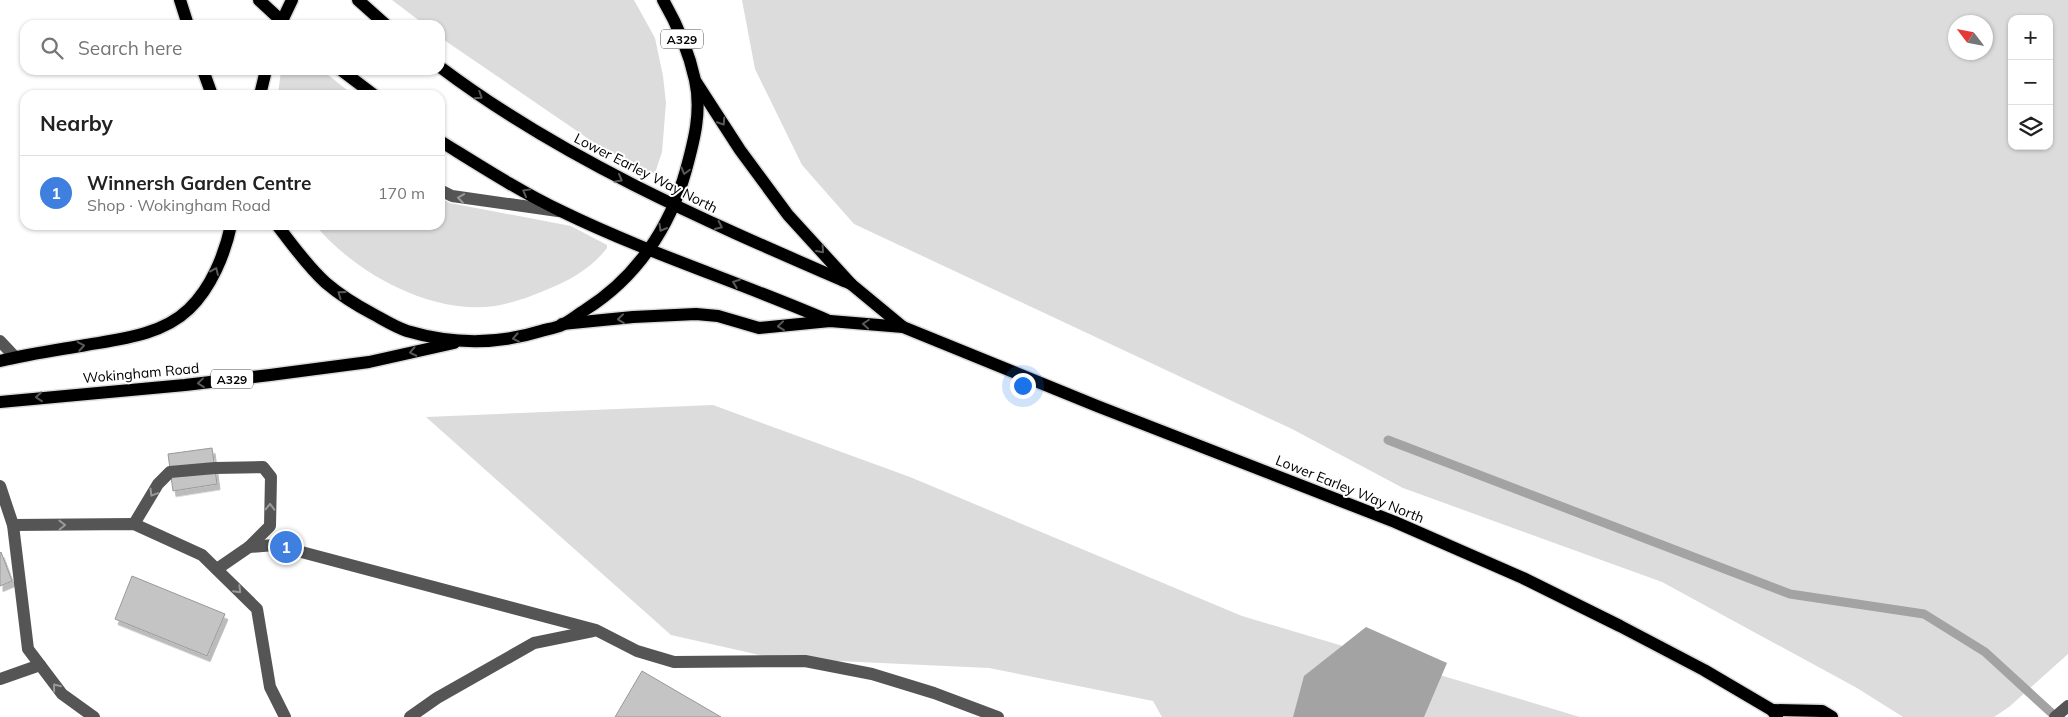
<!DOCTYPE html>
<meta charset="utf-8">
<style>
body{margin:0;font-family:Mulish,sans-serif;background:#f2f2f2;color:#222}
.controls{position:absolute;right:15px;top:15px;display:grid;overflow:hidden;border-radius:10px;box-shadow:0 1px 4px #0004}
.controls button{width:45px;height:45px;display:grid;place-items:center;padding:0;border:0;border-bottom:1px solid #e0e0e0;background:#fff;color:#222;font:25px sans-serif}
.compass{position:absolute;left:1948px;top:15px;width:45px;height:45px;border-radius:50%;background:#fff;box-shadow:0 1px 4px #0004;rotate:302deg}
.you{position:absolute;left:1022px;top:385px;width:18px;height:18px;margin:-12px;border:4px solid #fff;border-radius:50%;background:#1a73e8;box-shadow:0 0 0 8px #1a73e833}
.badge{display:grid;place-items:center;width:32px;height:32px;border-radius:50%;background:#7c3aed;color:#fff;font-size:16px;font-weight:700}
.pin{position:absolute;translate:-50% -50%;border:2px solid #fff;box-shadow:0 1px 5px #0006}
.list{margin:0;padding:0;list-style:none}
h2{display:flex;justify-content:space-between;align-items:center;height:65px;margin:0;padding:0 20px;font-size:21px}
h2 small{font-size:16px;font-weight:400;color:#767676}
.list li{display:grid;grid-template-columns:32px 1fr auto;gap:15px;align-items:center;box-sizing:border-box;height:75px;padding:0 20px;border-top:1px solid #e0e0e0}
.list b{display:block;font-size:19px;white-space:nowrap}
.list p{margin:0;font-size:16px;white-space:nowrap;color:#767676}
.list em{font-size:16px;font-style:normal;color:#767676}
.icon{flex:none;width:28px;height:28px;fill:none;stroke:currentColor;stroke-width:2;stroke-linecap:round;stroke-linejoin:round}
.map{position:relative;flex:none;width:2068px;height:717px;overflow:hidden}
.search{position:absolute;background:#fff;box-shadow:0 1px 4px #0004;left:20px;top:20px;width:425px;height:55px;display:flex;align-items:center;gap:12px;box-sizing:border-box;padding:0 18px;border-radius:15px;color:#767676;font-size:19px}
.panel{position:absolute;background:#fff;box-shadow:0 1px 4px #0004;left:20px;top:90px;width:425px;height:140px;border-radius:15px}
.map>svg:first-child{display:block}
.green{fill:#dcdcdc;fill-rule:evenodd}
.water{fill:#a3a3a3}
.lines{fill:none;stroke-linecap:round;stroke-linejoin:round}
.stream{stroke:#a3a3a3;stroke-width:9}
.building{fill:#c4c4c4;stroke:#999;filter:url(#shadow)}
.major-casing{stroke:#dbdbdb;stroke-width:15}
.minor{stroke:#555;stroke-width:12}
.major{stroke:#000;stroke-width:12}
.oneway{stroke:#595959}
.oneway2{stroke:#999}
.labels{text-anchor:middle;dominant-baseline:central;stroke-width:4;stroke-linejoin:round;paint-order:stroke}
.shield{fill:#fff;stroke:#4c4c4c;stroke-width:1}
.shield-label{font-size:12px;font-weight:bold;fill:#000}
.street-label{font-size:14px;fill:#000;stroke:#fff}
</style>
<div class="map">
<svg width="2068" height="717" viewBox="0 0 2068 717">
<defs>
<filter id="shadow"><feDropShadow dx="3" dy="5.5" stdDeviation="0" flood-color="#0004"/></filter>
</defs>
<rect width="100%" height="100%" fill="#fff"/>
<g class="green">
<path d="M 392,0 L 634,0 L 655,38 L 663,76 L 666,103 L 662,152 L 655,173 L 650,173 L 593,142 L 450,44 L 440,37 L 440,25 L 425,25 Z"/>
<path d="M 742,0 L 2068,0 L 2068,654 L 2009,707 L 1994,717 L 1903,717 L 1857,688 L 1662,582 L 1403,488 L 1292,429 L 854,224 L 802,165 L 755,69 ZM 2012,19 L 2049,19 L 2049,146 L 2012,146 ZM 1956,22 L 1986,22 L 1986,52 L 1956,52 Z"/>
<path d="M 281,70 L 322,70 L 353,95 L 278,95 Z"/>
<path d="M 440,198 L 450,203 L 571,226 L 607,245 L 607,248 C 592,268 569,281 546,290 C 529,297 513,303 495,306 C 431,315 355,273 315,225 L 440,225 Z"/>
<path d="M 713,405 L 910,477 L 1242,616 L 1580,717 L 1162,717 L 1153,701 L 989,668 L 773,658 L 671,635 L 426,417 Z"/>
</g>
<path class="water" d="M 1366,627 L 1447,663 L 1424,717 L 1293,717 L 1304,676 Z"/>
<g class="lines">
<path class="stream" d="M 1388,440 L 1790,594 L 1924,614 L 1985,652 L 2056,717"/>
</g>
<g class="building">
<path d="M 212,448 L 217,484 L 173,491 L 168,454 Z"/>
<path d="M 1,552 L 12,581 L 0,586 L 0,553 Z"/>
<path d="M 132,576 L 225,614 L 207,656 L 115,619 Z"/>
<path d="M 642,671 L 721,717 L 615,717 Z"/>
</g>
<g class="lines">
<defs>
<g id="major">
<path d="M 180,0 L 188,25"/>
<path d="M 259,0 L 286,25"/>
<path d="M 358,0 L 386,25"/>
<path d="M 280,25 L 292,0"/>
<path d="M 440,67 C 565,161 708,222 851,284"/>
<path d="M 203,70 L 212,95"/>
<path d="M 341,70 L 374,95"/>
<path d="M 696,82 L 740,150 L 788,215 L 851,284 L 903,327"/>
<path d="M 260,95 L 266,70"/>
<path d="M 440,141 C 479,165 519,191 561,211 C 647,253 739,282 827,320"/>
<path d="M 277,225 C 292,244 307,266 326,283 C 340,295 356,305 373,314 C 384,320 395,327 407,331 C 451,344 496,345 541,331 C 548,329 556,328 562,325 C 570,321 577,315 585,310 C 636,278 670,228 686,170 C 694,141 702,111 695,80 C 689,53 677,24 663,0"/>
<path d="M 562,324 L 633,317 L 696,314 L 718,316 L 759,328 L 830,321 L 903,327 L 1097,406 L 1395,522 L 1523,578 L 1620,626 L 1704,670 L 1772,710 L 1777,717"/>
<path d="M 0,361 C 28,354 57,350 86,345 C 121,339 162,335 189,309 C 211,288 225,254 231,225"/>
<path d="M 0,402 L 185,385 L 270,375 L 369,362 L 454,343"/>
<path d="M 1772,710 L 1822,711 L 1832,717"/>
</g>
</defs>
<use href="#major" class="major-casing"/>
<g class="minor">
<path d="M 440,190 L 452,196 L 558,211"/>
<path d="M 0,341 L 15,357"/>
<path d="M 0,486 L 13,525 L 28,649 L 62,694 L 94,717"/>
<path d="M 134,524 L 158,484 L 170,472 L 215,468 L 263,467 L 271,477 L 270,526 L 249,547"/>
<path d="M 13,525 L 134,524 L 202,555 L 257,609 L 270,687 L 285,717"/>
<path d="M 217,569 L 249,547 L 275,545 L 596,630 L 637,651 L 674,662 L 805,661 L 872,674 L 934,693 L 998,717"/>
<path d="M 0,679 L 40,665"/>
<path d="M 410,717 L 437,698 L 534,643 L 593,631"/>
<path d="M 2055,717 L 2068,706"/>
</g>
<use href="#major" class="major"/>
</g>
<defs><path id="oneway-chevron" d="M-2-3.5L2.5 0L-2 3.5" fill="none" stroke-width="1.6" stroke-linecap="round" stroke-linejoin="round" transform="scale(1.25)"/></defs>
<g class="oneway">
<use href="#oneway-chevron" transform="translate(479 96) rotate(33)"/>
<use href="#oneway-chevron" transform="translate(722 122) rotate(57)"/>
<use href="#oneway-chevron" transform="translate(685 171) rotate(105)"/>
<use href="#oneway-chevron" transform="translate(619 179) rotate(29)"/>
<use href="#oneway-chevron" transform="translate(526 192) rotate(-151)"/>
<use href="#oneway-chevron" transform="translate(719 226) rotate(25)"/>
<use href="#oneway-chevron" transform="translate(662 228) rotate(120)"/>
<use href="#oneway-chevron" transform="translate(821 250) rotate(48)"/>
<use href="#oneway-chevron" transform="translate(215 271) rotate(-66)"/>
<use href="#oneway-chevron" transform="translate(736 283) rotate(-159)"/>
<use href="#oneway-chevron" transform="translate(341 294) rotate(-144)"/>
<use href="#oneway-chevron" transform="translate(621 319) rotate(174)"/>
<use href="#oneway-chevron" transform="translate(866 324) rotate(-175)"/>
<use href="#oneway-chevron" transform="translate(781 326) rotate(174)"/>
<use href="#oneway-chevron" transform="translate(516 338) rotate(169)"/>
<use href="#oneway-chevron" transform="translate(81 346) rotate(-10)"/>
<use href="#oneway-chevron" transform="translate(413 352) rotate(168)"/>
<use href="#oneway-chevron" transform="translate(201 383) rotate(174)"/>
<use href="#oneway-chevron" transform="translate(39 397) rotate(175)"/>
</g>
<g class="oneway2">
<use href="#oneway-chevron" transform="translate(461 198) rotate(-172)"/>
<use href="#oneway-chevron" transform="translate(153 493) rotate(121)"/>
<use href="#oneway-chevron" transform="translate(270 507) rotate(-89)"/>
<use href="#oneway-chevron" transform="translate(62 525) rotate(-1)"/>
<use href="#oneway-chevron" transform="translate(238 590) rotate(45)"/>
<use href="#oneway-chevron" transform="translate(56 687) rotate(-128)"/>
</g>
<g class="labels">
<g class="shield">
<rect x="661" y="29.5" width="42" height="19" rx="4"/>
<rect x="211" y="369.5" width="42" height="19" rx="4"/>
</g>
<g class="shield-label">
<text x="682" y="39">A329</text>
<text x="232" y="379">A329</text>
</g>
<g class="street-label">
<text transform="translate(646 173) rotate(27)">Lower Earley Way North</text>
<text transform="translate(141 373) rotate(-5)">Wokingham Road</text>
<text transform="translate(1350 489) rotate(22)">Lower Earley Way North</text>
</g>
</g>
</svg>
<div class="controls">
<button>+</button>
<button>−</button>
<button><svg class="icon" aria-label="layers" viewBox="0 0 24 24"><path d="M12 4l9 5-9 5-9-5zM3 14l9 5 9-5"/></svg></button>
</div>
<svg class="compass" viewBox="-18 -18 36 36"><path d="M0-13l5 13h-10z" fill="#e53935"/><path d="M0 13l5-13h-10z" fill="#767676"/></svg>
<div class="you"></div>
<div class="pin badge" style="left:286px;top:547px;background:#3f7fe0">1</div>
<div class="search"><svg class="icon" aria-label="search" viewBox="0 0 24 24"><circle cx="10" cy="10" r="6"/><path d="M15 15l6 6"/></svg>Search here</div>
<section class="panel">
<h2>Nearby<small></small></h2>
<ul class="list">
<li><span class="badge" style="background:#3f7fe0">1</span><div><b>Winnersh Garden Centre</b><p>Shop · Wokingham Road</p></div><em>170 m</em></li>
</ul>
</section>
</div>
